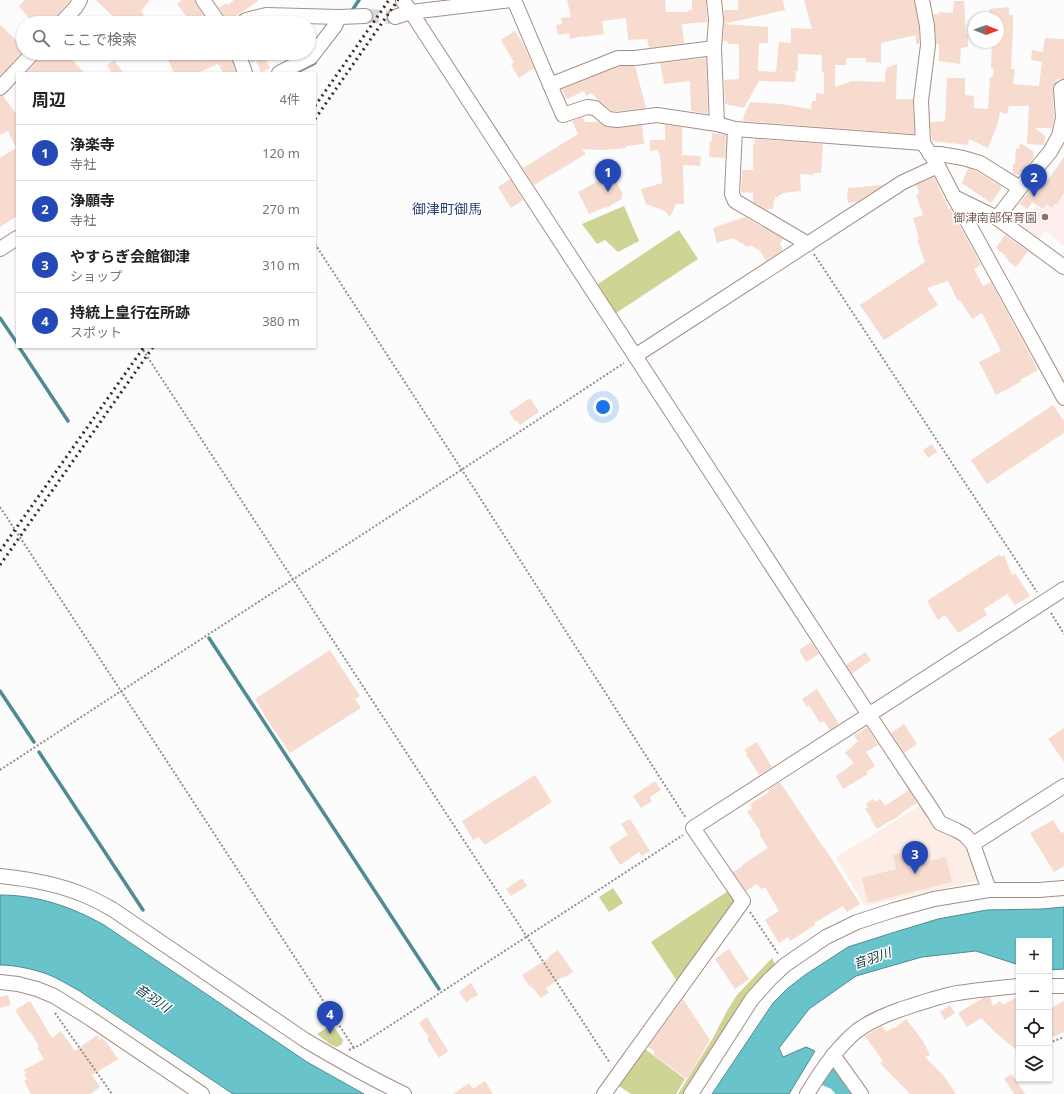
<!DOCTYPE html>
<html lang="ja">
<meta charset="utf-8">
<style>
body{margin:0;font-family:"Noto Sans","Noto Sans JP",sans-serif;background:#f2f2f2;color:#222}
.controls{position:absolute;right:12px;bottom:12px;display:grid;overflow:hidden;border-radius:0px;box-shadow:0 1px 3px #0004}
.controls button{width:36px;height:36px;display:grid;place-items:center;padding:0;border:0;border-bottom:1px solid #e0e0e0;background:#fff;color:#222;font:20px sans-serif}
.compass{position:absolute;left:968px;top:12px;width:36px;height:36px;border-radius:50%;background:#fff;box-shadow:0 1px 3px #0004;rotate:91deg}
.you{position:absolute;left:603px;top:407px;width:14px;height:14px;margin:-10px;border:3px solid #fff;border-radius:50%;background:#1a73e8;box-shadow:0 0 0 6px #1a73e833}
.badge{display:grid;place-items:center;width:26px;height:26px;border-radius:50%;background:#2449b7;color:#fff;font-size:13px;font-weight:700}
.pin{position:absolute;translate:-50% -33px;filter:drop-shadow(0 1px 2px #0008)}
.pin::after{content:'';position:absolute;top:21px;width:14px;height:12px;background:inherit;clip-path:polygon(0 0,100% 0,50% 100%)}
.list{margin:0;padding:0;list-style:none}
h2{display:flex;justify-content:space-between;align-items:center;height:52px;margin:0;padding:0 16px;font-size:17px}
h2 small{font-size:13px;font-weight:400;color:#767676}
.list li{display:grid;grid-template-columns:26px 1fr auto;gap:12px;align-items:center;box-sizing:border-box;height:56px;padding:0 16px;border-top:1px solid #e0e0e0}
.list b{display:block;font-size:15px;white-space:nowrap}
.list p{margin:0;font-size:13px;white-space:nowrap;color:#767676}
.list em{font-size:13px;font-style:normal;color:#767676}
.icon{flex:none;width:22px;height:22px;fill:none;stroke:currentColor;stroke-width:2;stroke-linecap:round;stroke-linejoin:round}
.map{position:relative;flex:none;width:1064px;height:1094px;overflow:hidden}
.search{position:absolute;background:#fff;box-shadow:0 1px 3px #0004;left:16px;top:16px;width:300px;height:44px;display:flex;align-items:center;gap:10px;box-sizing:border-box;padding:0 14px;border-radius:22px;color:#767676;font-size:15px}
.panel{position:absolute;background:#fff;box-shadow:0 1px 3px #0004;left:16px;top:72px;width:300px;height:276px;border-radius:0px}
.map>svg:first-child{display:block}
.built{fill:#fcede7}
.education{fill:#feeded}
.green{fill:#cfd394}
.water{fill:#68c3cb;stroke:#4f8c91}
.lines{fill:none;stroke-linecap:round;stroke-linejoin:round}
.stream{stroke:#4f8c91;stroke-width:3.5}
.river{stroke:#68c3cb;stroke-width:22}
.building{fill:#f6dbce}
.minor-tunnel{stroke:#dad8d8;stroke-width:14;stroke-dasharray:14 7;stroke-linecap:butt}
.minor-casing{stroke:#a78e82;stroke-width:16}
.path{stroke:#938f8d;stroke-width:2;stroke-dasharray:2 2;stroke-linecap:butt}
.minor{stroke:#fff;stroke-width:14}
.rail{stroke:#342c28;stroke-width:3;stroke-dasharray:2 4;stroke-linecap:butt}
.education-dot{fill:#8d6e63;stroke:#fff;stroke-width:1.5}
.labels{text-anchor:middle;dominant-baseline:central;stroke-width:3;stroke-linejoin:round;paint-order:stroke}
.education-label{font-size:12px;fill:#785e54;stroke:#fff;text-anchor:end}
.water-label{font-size:13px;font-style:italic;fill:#0f3a3e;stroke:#fff}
.quarter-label{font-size:14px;fill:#293f78;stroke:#fff}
</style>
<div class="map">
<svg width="1064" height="1094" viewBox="0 0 1064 1094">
<rect width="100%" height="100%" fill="#fcfcfc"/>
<path class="built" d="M 921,805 L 937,831 L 951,832 L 966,842 L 980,880 L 865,906 L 836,857 Z"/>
<path class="education" d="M 1064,195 L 1064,246 L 1045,231 L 1039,239 L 1020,223 L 1036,206 L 1043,211 L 1049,202 L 1056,207 Z"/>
<g class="green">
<path d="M 624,206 L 639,241 L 618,252 L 605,240 L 597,244 L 582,224 Z"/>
<path d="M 679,230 L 698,259 L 616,313 L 598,284 Z"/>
<path d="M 613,888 L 623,903 L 609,912 L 599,897 Z"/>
<path d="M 728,891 L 736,903 L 679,984 L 651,942 Z"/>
<path d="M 772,958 L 775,964 L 748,996 L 729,1021 L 684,1094 L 678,1094 L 713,1038 L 728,1009 L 737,995 Z"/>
<path d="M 332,1024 L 343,1040 L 342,1044 L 337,1047 L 331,1045 L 317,1034 Z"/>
<path d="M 641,1046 L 685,1079 L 676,1094 L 631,1094 L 616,1084 Z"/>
</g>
<g class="water">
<path d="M 0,895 C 38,895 72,907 104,925 L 307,1062 L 364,1094 L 233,1094 L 78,990 C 68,985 58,978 47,974 C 33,969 15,965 0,965 Z"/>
<path d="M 1064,907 L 1064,969 L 1049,970 L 1049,941 L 1019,941 L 1019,965 L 976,951 L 922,957 L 856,976 L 809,1009 L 779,1048 L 783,1057 L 806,1047 L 815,1051 L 789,1094 L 712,1094 L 773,1003 L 788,988 L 805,975 L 848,947 L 892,933 L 938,919 L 987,910 L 1042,909 Z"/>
</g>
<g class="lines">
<g class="stream">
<path d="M 351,12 L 359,0"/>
<path d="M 295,73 L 315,63"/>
<path d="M 0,318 L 17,343"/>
<path d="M 19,347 L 68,421"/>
<path d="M 209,638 L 439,989"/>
<path d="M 0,691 L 34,742"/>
<path d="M 39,752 L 143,910"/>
</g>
<path class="river" d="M 824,1074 L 838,1080 L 850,1094"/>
</g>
<g class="building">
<path d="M 25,0 L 70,0 L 55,17 L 53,23 L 33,23 L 19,6 Z"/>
<path d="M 96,0 L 150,0 L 141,11 L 148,23 L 120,23 Z"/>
<path d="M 182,0 L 195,0 L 196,5 L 209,23 L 176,23 L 186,16 L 177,4 Z"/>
<path d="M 234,0 L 259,0 L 235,17 L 236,18 L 235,21 L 232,23 L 227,23 L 226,18 L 219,8 L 226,3 L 228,5 Z"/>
<path d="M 567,0 L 665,0 L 666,12 L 688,12 L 689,10 L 692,10 L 692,0 L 706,0 L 707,22 L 682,24 L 684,43 L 649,48 L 647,39 L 628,40 L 626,18 L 602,21 L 604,34 L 583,37 L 583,36 L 570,39 L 569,33 L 558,35 L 556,25 L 562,24 L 561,18 L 571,17 Z"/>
<path d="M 738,0 L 783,0 L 785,10 L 724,24 L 724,10 L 738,10 Z"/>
<path d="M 804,0 L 914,0 L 919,27 L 919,44 L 916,44 L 916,35 L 881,43 L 881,63 L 866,62 L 866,58 L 846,58 L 846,65 L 835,65 L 835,87 L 852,81 L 885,82 L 886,68 L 897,64 L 896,99 L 913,99 L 914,134 L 743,121 L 744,115 L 750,102 L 780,104 L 811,109 L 812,101 L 816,101 L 816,93 L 824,94 L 824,72 L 822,72 L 822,55 L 798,54 L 798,71 L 796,71 L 795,82 L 759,81 L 744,108 L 725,104 L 724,80 L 739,79 L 739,44 L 728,44 L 727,41 L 723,41 L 724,24 L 768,27 L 768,43 L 759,43 L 758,71 L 776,72 L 779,42 L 791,43 L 791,28 L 812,29 Z"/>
<path d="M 954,1 L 964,1 L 966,35 L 968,35 L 968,47 L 961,48 L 960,64 L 939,61 L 939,44 L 936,44 L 935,25 L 933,14 L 939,14 L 939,12 L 953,13 Z"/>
<path d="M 1009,7 L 1009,15 L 1013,15 L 1013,27 L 1011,69 L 1015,69 L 1013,84 L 1039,86 L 1042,62 L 1031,60 L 1032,50 L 1043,52 L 1045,38 L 1064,39 L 1064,79 L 1057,79 L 1057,81 L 1053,86 L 1053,90 L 1054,117 L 1052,128 L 1035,128 L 1045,136 L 1044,145 L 1027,144 L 1029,106 L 1009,106 L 1007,114 L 1000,112 L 998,123 L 988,148 L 969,139 L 968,145 L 932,141 L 930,122 L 945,121 L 947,78 L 965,78 L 965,95 L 974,96 L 974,108 L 988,109 L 990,77 L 993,77 L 994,69 L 991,68 L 992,42 L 998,42 L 998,18 L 989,18 L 989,9 Z"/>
<path d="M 0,25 L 17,41 L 23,34 L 23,51 L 0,76 Z"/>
<path d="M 515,31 L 523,44 L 534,68 L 519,78 L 511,65 L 514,62 L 501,40 Z"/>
<path d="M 41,53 L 66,53 L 84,73 L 26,73 L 39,59 Z"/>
<path d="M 165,53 L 198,53 L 202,61 L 216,53 L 230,53 L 236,73 L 223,73 L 218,64 L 197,73 L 174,73 Z"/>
<path d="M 247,53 L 274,53 L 265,57 L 270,68 L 261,72 L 256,61 L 251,63 Z"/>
<path d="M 706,58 L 708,114 L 691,111 L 690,81 L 664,84 L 660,63 Z"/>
<path d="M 114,60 L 123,73 L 112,73 L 107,65 Z"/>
<path d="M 620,66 L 635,66 L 646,108 L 617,111 L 612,111 L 598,100 L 592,93 L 586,96 L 584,91 L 567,99 L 562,89 Z"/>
<path d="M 0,96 L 3,96 L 17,115 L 17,216 L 0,227 L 0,158 L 16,148 L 8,131 L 0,135 Z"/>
<path d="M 583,117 L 585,122 L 599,122 L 607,127 L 618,128 L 642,125 L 644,144 L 626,146 L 626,148 L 603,150 L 582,149 L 586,154 L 534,185 L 523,168 L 578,134 L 572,121 Z"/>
<path d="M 665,125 L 682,127 L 682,155 L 701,156 L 700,166 L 683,165 L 684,204 L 676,204 L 670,217 L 665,211 L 646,204 L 641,189 L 662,183 L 660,155 L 659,155 L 658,150 L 650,151 L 650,140 L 665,140 Z"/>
<path d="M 712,133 L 726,135 L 725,158 L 709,157 L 710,141 L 712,141 Z"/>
<path d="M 755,139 L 823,144 L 821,173 L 814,173 L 814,175 L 800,174 L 801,191 L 782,193 L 782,195 L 779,195 L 779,197 L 775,197 L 775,200 L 774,200 L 773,209 L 765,209 L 753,202 L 753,193 L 741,192 L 742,170 L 753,170 L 753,144 L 755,144 Z"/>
<path d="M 1020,143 L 1034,152 L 1033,159 L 1020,175 L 1014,174 L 1013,174 L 1013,164 L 1015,164 L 1016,148 L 1019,149 Z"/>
<path d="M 1064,157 L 1064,193 L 1057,205 L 1055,204 L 1052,208 L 1047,204 L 1043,209 L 1032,202 L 1028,209 L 1019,204 L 1034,185 L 1040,189 L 1044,183 L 1045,184 Z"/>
<path d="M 968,168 L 976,171 L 1002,187 L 991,203 L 962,183 Z"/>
<path d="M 605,176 L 607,179 L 612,176 L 613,179 L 614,178 L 623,194 L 621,196 L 622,199 L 606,208 L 606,207 L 589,214 L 578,192 L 597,182 L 596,181 Z"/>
<path d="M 934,177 L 949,209 L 950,208 L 981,265 L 974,269 L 983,286 L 991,282 L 1038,370 L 1020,380 L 1021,382 L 996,395 L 979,362 L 1001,351 L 982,313 L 972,319 L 960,300 L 958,301 L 948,281 L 927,288 L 938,305 L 884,340 L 860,305 L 925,262 L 917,240 L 919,239 L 913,218 L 923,215 L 916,195 L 919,194 L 918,192 L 919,192 L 916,185 Z"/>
<path d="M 510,179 L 523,200 L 511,208 L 498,187 Z"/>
<path d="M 883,185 L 857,202 L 848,203 L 847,193 L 848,193 L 848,188 Z"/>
<path d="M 745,217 L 783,239 L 780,244 L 783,250 L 766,261 L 760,251 L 750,245 L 748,247 L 733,238 L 717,243 L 713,228 Z"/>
<path d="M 1005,235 L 1028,251 L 1016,267 L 1008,261 L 1009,260 L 1005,257 L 1006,256 L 996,248 Z"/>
<path d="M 530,398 L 539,412 L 520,425 L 517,421 L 515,421 L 509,412 Z"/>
<path d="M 1053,405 L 1064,421 L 1064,433 L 987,484 L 971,460 Z"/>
<path d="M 932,444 L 937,452 L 928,458 L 923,450 Z"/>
<path d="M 1000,554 L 1001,557 L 1004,555 L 1012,575 L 1015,573 L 1030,596 L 1015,605 L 1007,594 L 984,609 L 987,615 L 958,633 L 945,615 L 938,620 L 927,601 Z"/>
<path d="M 811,642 L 819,654 L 806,662 L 799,650 Z"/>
<path d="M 330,650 L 360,696 L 355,699 L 361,708 L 290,753 L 270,724 L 255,699 Z"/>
<path d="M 865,652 L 871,660 L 852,674 L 846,665 Z"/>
<path d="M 817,689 L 839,724 L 830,730 L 824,721 L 820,723 L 809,705 L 807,707 L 802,699 Z"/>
<path d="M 904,724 L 917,744 L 904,753 L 891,733 Z"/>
<path d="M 867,727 L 878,745 L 866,752 L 875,766 L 866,772 L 868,774 L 843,789 L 836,776 L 854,763 L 845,753 L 858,741 L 854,736 Z"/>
<path d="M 1064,728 L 1064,762 L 1048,739 Z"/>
<path d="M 757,742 L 772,767 L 759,775 L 746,754 L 747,753 L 744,750 Z"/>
<path d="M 535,775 L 552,802 L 485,845 L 479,837 L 473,840 L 462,821 Z"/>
<path d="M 655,781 L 661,790 L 650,797 L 652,801 L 641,808 L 633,796 Z"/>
<path d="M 780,782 L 823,847 L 824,847 L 860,904 L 847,912 L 843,906 L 814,923 L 815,925 L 790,941 L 788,937 L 779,943 L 765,920 L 779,911 L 765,887 L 761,889 L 757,884 L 746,891 L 733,872 L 743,866 L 742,865 L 768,848 L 759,834 L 761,832 L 747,812 L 752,808 L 750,804 L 769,792 L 768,790 Z"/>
<path d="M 909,790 L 917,803 L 900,814 L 900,815 L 891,821 L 891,820 L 877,829 L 871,820 L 872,819 L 865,809 L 868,807 L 866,804 L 873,799 L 875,802 L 880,799 L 885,806 Z"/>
<path d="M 630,819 L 650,851 L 642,856 L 639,852 L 620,865 L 609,847 L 628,835 L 621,824 Z"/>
<path d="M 1053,820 L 1061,833 L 1064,832 L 1064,866 L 1054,872 L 1030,833 Z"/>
<path d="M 909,851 L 913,865 L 946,857 L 952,882 L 868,903 L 862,878 L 896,869 L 893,855 Z"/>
<path d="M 522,878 L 527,886 L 511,896 L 506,889 Z"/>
<path d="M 729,949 L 749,979 L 735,989 L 715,959 Z"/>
<path d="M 558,950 L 573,972 L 563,978 L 562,977 L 546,988 L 549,993 L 541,998 L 533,988 L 532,988 L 530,985 L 529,986 L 522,975 L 549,958 L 548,957 Z"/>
<path d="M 471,983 L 478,995 L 466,1002 L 459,992 Z"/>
<path d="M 8,995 L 11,1005 L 0,1008 L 0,997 Z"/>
<path d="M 1019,996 L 1019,1052 L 996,1033 L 981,1018 L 967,1027 L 958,1013 L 983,998 L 990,997 L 993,1006 L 1000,1001 L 1003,1005 Z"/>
<path d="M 683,999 L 710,1040 L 687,1079 L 654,1055 L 654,1051 L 648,1047 Z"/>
<path d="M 30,1001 L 52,1038 L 61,1031 L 75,1051 L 97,1035 L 100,1040 L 102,1038 L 107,1043 L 118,1059 L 92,1075 L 100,1087 L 90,1094 L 31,1094 L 24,1081 L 27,1079 L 24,1074 L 26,1074 L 24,1070 L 44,1059 L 37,1048 L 39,1046 L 30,1031 L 29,1032 L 15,1010 Z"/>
<path d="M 1064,1001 L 1064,1032 L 1053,1037 L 1049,1029 L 1049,1009 Z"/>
<path d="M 950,1005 L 955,1013 L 945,1020 L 940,1012 Z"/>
<path d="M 427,1017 L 448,1051 L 439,1058 L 427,1039 L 429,1037 L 419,1023 Z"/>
<path d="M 906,1019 L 923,1041 L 930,1055 L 925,1057 L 943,1075 L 956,1094 L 910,1094 L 880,1063 L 883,1061 L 865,1036 L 882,1026 L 886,1032 L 894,1027 L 895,1028 Z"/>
<path d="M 1012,1074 L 1025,1094 L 1014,1094 L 1004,1079 Z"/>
<path d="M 485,1081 L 493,1094 L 453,1094 L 469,1083 L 473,1089 Z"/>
</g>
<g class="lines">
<path class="minor-tunnel" d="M 365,16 L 395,17"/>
<defs>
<g id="minor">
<path d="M 203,0 L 219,23"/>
<path d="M 514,0 L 563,115 L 587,107 L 595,108 L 608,119 L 617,120 L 657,115 L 717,124 L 735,129 L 923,143"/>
<path d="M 714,0 L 716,20 L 714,48 L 717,124"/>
<path d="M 922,0 L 927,26 L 928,45 L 921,101 L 923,143 L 938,166 L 954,197 L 1064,398"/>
<path d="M 403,1 L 411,12 L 869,715 L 934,813 L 940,823 L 956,830 L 965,835 L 973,844 L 989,890"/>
<path d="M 395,17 L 411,12 L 511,0"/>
<path d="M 61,23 L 76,7 L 80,0"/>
<path d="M 243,23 L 246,20 L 266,15 L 339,17 L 365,16"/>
<path d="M 238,53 L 245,73"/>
<path d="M 279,73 L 311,57 L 335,26 L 339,17"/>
<path d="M 550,85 L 618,58 L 635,58 L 714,48"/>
<path d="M 0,88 L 33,53"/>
<path d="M 735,129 L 732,194 L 735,201 L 808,244"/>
<path d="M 930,154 L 940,154 L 963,158 L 980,163 L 1020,188"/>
<path d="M 954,197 L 997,218 L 1064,267"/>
<path d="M 997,218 L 1020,188 L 1050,152 L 1059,136 L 1063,118 L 1061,89 L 1064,87"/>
<path d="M 0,249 L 17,238"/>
<path d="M 635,356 L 903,182 L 938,166"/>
<path d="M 973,844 L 1064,786"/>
<path d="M 0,876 C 29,879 58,884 84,895 C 94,899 103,904 112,909 L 305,1040 C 337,1059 370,1078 404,1094"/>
<path d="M 0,982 L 18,984 L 37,989 L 54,996 L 91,1019 L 202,1094"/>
<path d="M 1049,986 L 1064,986"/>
<path d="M 833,1055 L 861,1094"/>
<path d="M 604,1094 L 743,901 L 693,828 L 1064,589"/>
<path d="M 691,1094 L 752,999 L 770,979 L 785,965 L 826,937 L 857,922 L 894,910 L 934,899 L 989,890 L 1039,890 L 1064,888"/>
<path d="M 807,1094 C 820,1073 833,1053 851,1036 C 865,1023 882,1016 899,1010 C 917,1004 934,998 952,994 C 974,990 997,988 1019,986"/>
</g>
</defs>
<use href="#minor" class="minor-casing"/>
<g class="path">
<path d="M 315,244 L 462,470 L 686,818"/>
<path d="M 814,254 L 1037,592"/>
<path d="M 141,347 L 527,937 L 610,1063"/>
<path d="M 0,507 L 121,691 L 354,1048"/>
<path d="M 1051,613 L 1064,634"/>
<path d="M 0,770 C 208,634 417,500 624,363"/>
<path d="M 750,912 L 779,955"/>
<path d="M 55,1013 L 112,1094"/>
<path d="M 1049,1043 L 1064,1037"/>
<path d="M 349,1050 L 360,1045 L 683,835"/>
</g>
<use href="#minor" class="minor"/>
<g class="rail">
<path d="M 315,106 L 389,0"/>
<path d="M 315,119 L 398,0"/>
<path d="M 0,551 L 144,347"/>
<path d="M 0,565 L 153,347"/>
</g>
</g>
<circle class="education-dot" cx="1045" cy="217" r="4"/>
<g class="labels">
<g class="education-label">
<text x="1037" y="217">御津南部保育園</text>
</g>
<g class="water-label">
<text transform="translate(872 958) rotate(-19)">音羽川</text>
<text transform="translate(153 998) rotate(34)">音羽川</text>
</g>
<g class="quarter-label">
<text x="447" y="208">御津町御馬</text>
</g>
</g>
</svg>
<div class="controls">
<button>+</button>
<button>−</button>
<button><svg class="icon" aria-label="locate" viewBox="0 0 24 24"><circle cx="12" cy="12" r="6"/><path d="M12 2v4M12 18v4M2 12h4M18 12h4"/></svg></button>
<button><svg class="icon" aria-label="layers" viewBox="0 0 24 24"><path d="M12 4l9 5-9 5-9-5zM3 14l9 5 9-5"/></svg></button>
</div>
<svg class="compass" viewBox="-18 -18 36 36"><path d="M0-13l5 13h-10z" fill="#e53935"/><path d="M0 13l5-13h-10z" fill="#767676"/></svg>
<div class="you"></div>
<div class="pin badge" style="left:608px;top:192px">1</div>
<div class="pin badge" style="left:1034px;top:197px">2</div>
<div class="pin badge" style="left:915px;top:874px">3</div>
<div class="pin badge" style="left:330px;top:1034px">4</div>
<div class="search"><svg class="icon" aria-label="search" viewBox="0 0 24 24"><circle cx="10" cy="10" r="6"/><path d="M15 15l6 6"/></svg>ここで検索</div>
<section class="panel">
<h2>周辺<small>4件</small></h2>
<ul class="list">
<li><span class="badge">1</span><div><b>浄楽寺</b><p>寺社</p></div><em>120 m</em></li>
<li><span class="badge">2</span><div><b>浄願寺</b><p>寺社</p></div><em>270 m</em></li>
<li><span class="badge">3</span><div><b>やすらぎ会館御津</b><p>ショップ</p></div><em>310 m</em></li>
<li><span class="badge">4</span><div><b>持統上皇行在所跡</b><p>スポット</p></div><em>380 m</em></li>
</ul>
</section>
</div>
